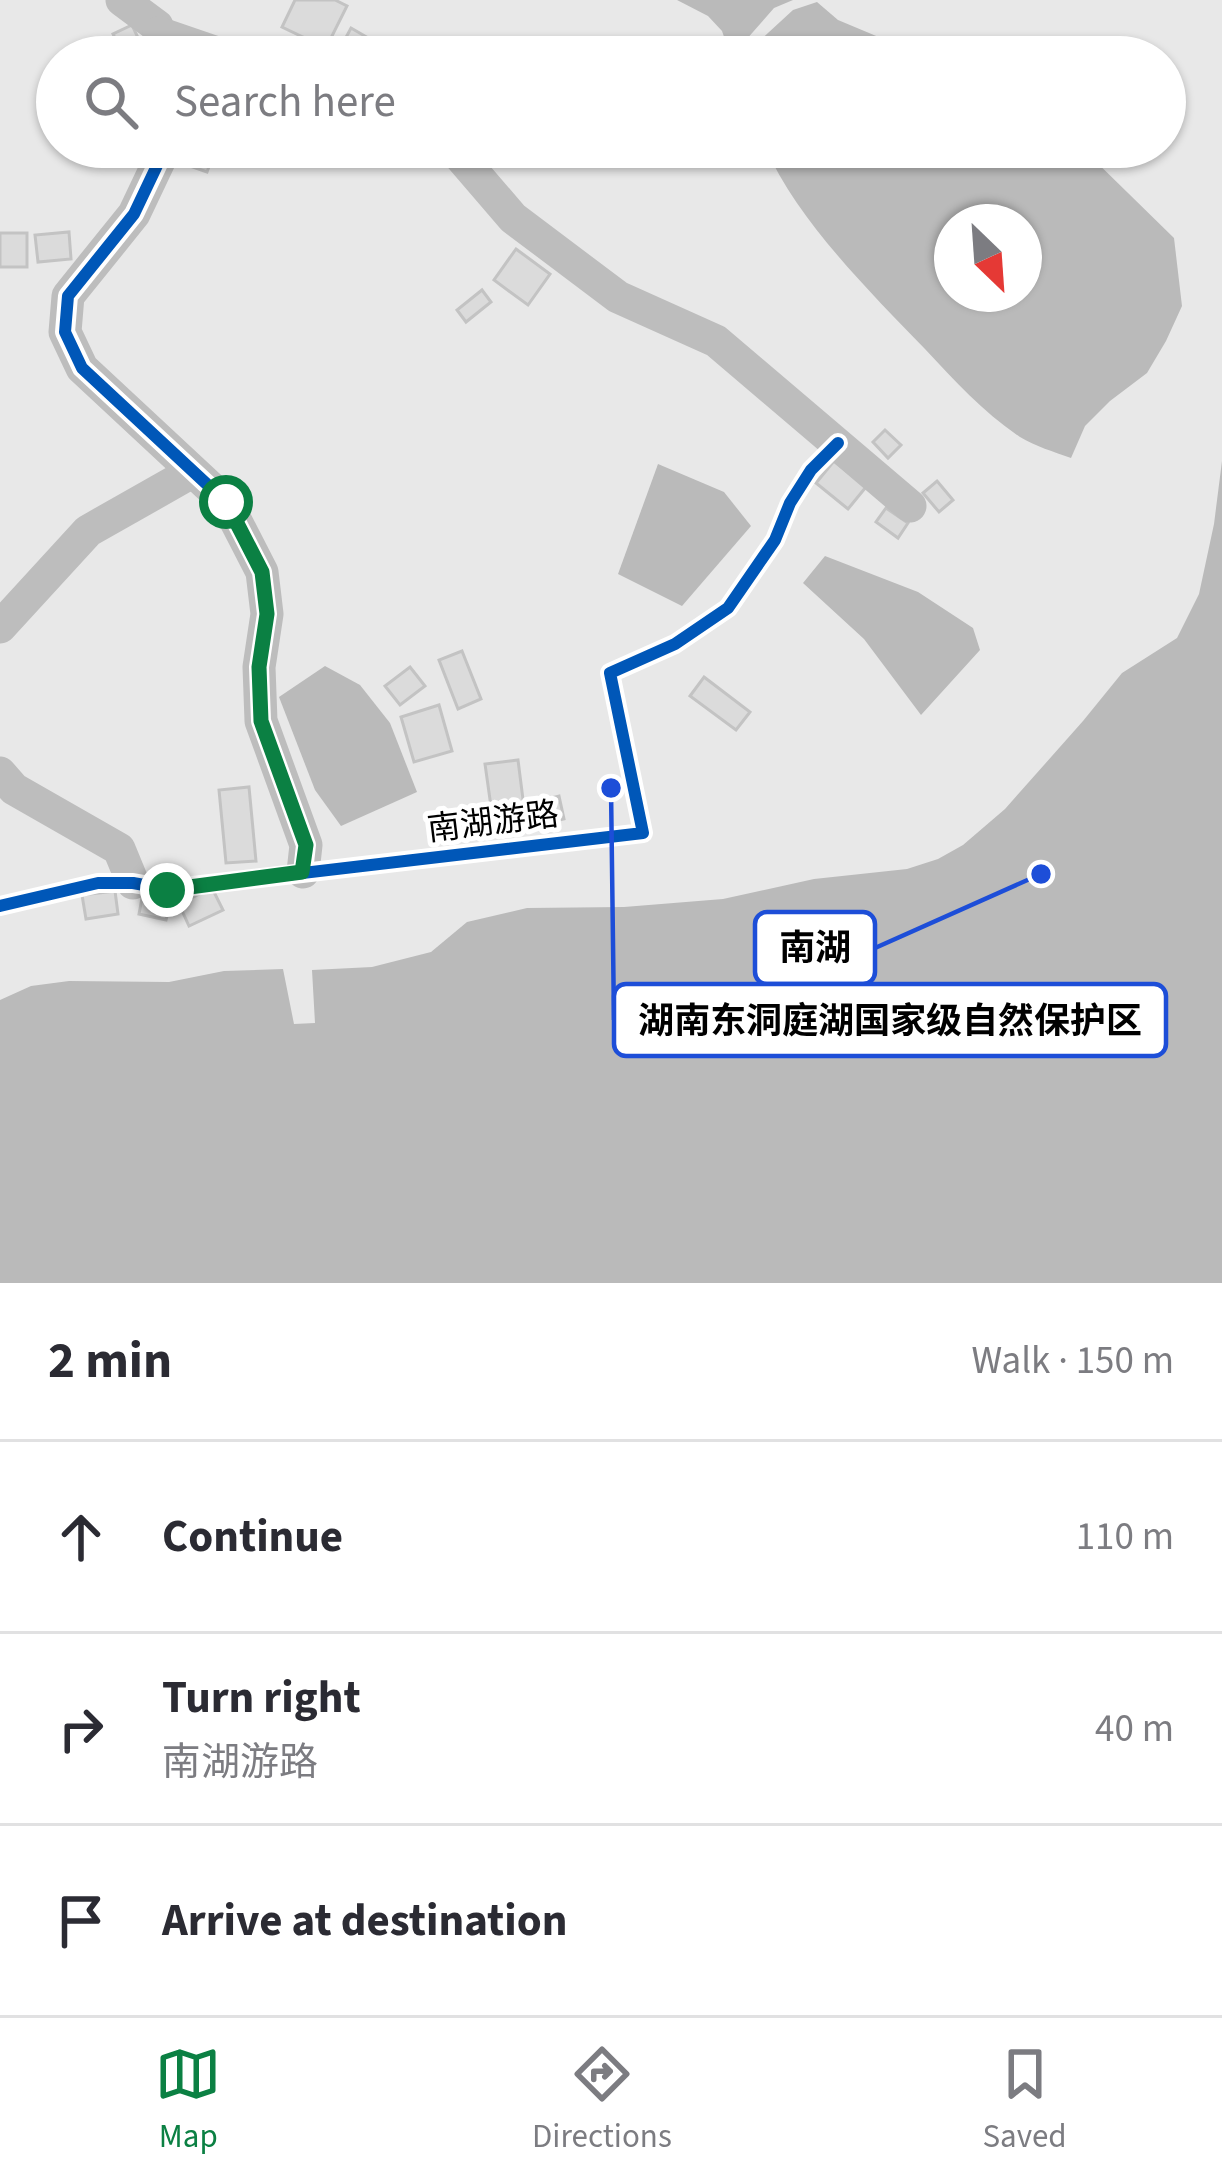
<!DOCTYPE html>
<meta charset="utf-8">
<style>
body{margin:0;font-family:"Source Sans 3","Noto Sans SC",sans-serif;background:#f2f2f3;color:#2b2b33}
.compass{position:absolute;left:934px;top:204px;width:108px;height:108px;border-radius:50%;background:#fff;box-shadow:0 3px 9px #0004;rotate:155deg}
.stop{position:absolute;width:36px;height:36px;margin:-27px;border:9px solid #0b8043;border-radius:50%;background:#fff}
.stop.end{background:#0b8043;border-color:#fff;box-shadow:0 3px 12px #0008}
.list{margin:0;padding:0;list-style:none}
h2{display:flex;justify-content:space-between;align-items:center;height:156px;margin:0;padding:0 48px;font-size:51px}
h2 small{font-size:39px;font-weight:400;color:#7c7c81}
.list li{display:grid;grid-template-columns:78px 1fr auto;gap:36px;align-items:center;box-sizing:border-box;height:192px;padding:0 48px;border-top:3px solid #e1e1e2}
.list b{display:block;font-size:45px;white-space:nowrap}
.list p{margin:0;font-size:39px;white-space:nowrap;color:#7c7c81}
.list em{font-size:39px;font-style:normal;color:#7c7c81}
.icon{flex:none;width:66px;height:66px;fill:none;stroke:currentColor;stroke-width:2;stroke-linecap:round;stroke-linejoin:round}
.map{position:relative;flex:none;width:1222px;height:1283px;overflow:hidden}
.search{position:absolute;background:#fff;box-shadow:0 3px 9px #0004;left:36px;right:36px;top:36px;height:132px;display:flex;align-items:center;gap:30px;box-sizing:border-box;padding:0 42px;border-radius:66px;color:#7c7c81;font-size:45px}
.sheet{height:732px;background:#fff}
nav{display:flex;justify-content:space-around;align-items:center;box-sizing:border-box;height:168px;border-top:3px solid #e1e1e2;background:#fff;font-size:33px;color:#7c7c81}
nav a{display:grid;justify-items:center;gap:6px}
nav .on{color:#0b8043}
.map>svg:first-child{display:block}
.green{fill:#e8e8e8;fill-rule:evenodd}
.water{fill:#bababa;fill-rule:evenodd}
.building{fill:#dbdbdb;stroke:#c3c3c3;stroke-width:3}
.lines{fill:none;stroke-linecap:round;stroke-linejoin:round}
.minor{stroke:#bdbdbd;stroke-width:33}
.cycleway-casing{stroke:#fff;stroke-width:20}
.cycleway{stroke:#0057b8;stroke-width:12}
.route{stroke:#0b8043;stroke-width:15}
.labels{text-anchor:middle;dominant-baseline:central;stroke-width:10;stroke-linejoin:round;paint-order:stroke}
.street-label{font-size:33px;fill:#000;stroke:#fff}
.leader{fill:none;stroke:#1d4ed8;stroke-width:4.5}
.callout-dot{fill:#1d4ed8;stroke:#fff;stroke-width:4.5}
.callout{fill:#fff;stroke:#1d4ed8;stroke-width:4.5}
.callout-label{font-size:36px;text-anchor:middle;font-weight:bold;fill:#000}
</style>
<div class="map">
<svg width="1222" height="1283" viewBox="0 0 1222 1283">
<rect width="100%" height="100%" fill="#fff"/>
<path class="green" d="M 0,0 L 1222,0 L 1222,1283 L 0,1283 ZM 57,57 L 1165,57 L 1165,147 L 57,147 ZM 952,222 L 1024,222 L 1024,294 L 952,294 Z"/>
<g class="water">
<path d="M 677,0 L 793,0 L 774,8 L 731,57 L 722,31 L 708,16 Z"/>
<path d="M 817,2 L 838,20 L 881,38 L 907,57 L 742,57 L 793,10 Z"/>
<path d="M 765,147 L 1081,147 L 1174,238 L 1182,306 L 1166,341 L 1147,373 L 1110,401 L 1085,426 L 1071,458 C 1054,452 1035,446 1020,437 C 984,413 955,381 925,349 C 869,291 798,221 765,147 ZM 952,222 L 1024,222 L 1024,294 L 952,294 Z"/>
<path d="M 1222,461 L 1222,1283 L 0,1283 L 0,1000 L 31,986 L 69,981 L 169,982 L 224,971 L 283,969 L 294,1024 L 315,1023 L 312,970 L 372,967 L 431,952 L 467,922 L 527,908 L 624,907 L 723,899 L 814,879 L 907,869 L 938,859 L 963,845 L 1005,809 L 1083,721 L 1122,673 L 1177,638 L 1199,594 L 1214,524 Z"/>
<path d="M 658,464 L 724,492 L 751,526 L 682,606 L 618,574 Z"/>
<path d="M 825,556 L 918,592 L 973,628 L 980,650 L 921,715 L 864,639 L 803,583 Z"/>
<path d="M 325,666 L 360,685 L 390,723 L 417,792 L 341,826 L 315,790 L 279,697 Z"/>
</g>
<g class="building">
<path d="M 295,0 L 335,0 L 347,6 L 326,48 L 282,27 Z"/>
<path d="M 132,25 L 147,57 L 124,57 L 113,34 Z"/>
<path d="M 351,28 L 370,39 L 362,54 L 343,43 Z"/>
<path d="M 185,147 L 216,147 L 207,172 L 179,162 Z"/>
<path d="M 69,232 L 71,259 L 38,262 L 35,235 Z"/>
<rect x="0" y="233" width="27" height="34"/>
<path d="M 516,249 L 550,274 L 528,305 L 494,280 Z"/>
<path d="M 482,290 L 491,302 L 466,322 L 457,310 Z"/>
<path d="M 885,430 L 901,445 L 888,458 L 873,442 Z"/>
<path d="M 834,461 L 866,487 L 848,509 L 816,483 Z"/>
<path d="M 937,481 L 953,500 L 939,512 L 923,493 Z"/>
<path d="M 886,508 L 908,523 L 898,538 L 876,522 Z"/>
<path d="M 462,651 L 481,699 L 458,709 L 439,660 Z"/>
<path d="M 410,667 L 425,686 L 400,705 L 385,686 Z"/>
<path d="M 704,677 L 750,712 L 736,730 L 690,696 Z"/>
<path d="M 439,705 L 452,751 L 414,762 L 401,717 Z"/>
<path d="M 518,760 L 527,831 L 495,835 L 485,764 Z"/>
<path d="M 249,787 L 256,861 L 226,863 L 219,790 Z"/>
<path d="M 559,796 L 564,819 L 535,826 L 530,803 Z"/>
<path d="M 212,888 L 223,910 L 189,926 L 179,904 Z"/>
<path d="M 115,891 L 118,914 L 86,919 L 82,895 Z"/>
<path d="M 143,893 L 171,900 L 166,920 L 139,914 Z"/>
</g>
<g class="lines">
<g class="minor">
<path d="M 122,0 L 157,26 L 165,57"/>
<path d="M 159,33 L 229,57"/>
<path d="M 163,147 L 162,155 L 134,214 L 68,296 L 65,332 L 82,368 L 226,502 L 262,572 L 267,614 L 259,667 L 261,721 L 306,845 L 303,872"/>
<path d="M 452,147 L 513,218 L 618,297 L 716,341 L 910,506"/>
<path d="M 0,627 L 88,531 L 192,472"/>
<path d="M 0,773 L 14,789 L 119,849 L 133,883"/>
</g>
<defs>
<g id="cycleway">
<path d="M 163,147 L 162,155 L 134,214 L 68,296 L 65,332 L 82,368 L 226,502 L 262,572 L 267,614 L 259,667 L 261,721 L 306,845 L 303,872"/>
<path d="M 0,906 L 98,883 L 133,883 L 167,889 L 643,833 L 610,673 L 675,644 L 728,608 L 775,540 L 790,503 L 811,470 L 838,443"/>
</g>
</defs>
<use href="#cycleway" class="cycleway-casing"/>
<use href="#cycleway" class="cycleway"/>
</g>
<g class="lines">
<path class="route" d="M 167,890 L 302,872 L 306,845 L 261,721 L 259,667 L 267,614 L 262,572 L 226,502"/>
</g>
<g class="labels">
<g class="street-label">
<text transform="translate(493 822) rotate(-7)">南湖游路</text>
</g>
</g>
<path class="leader" d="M1041 874L875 948M611 788L614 1020"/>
<g class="callout-dot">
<circle cx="1041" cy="874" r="12"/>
<circle cx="611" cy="788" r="12"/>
</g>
<g class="callout">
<rect x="755" y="912" width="120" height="72" rx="12"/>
<rect x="614" y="984" width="552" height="72" rx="12"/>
</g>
<g class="callout-label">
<text x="815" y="960">南湖</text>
<text x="890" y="1033">湖南东洞庭湖国家级自然保护区</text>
</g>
</svg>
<svg class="compass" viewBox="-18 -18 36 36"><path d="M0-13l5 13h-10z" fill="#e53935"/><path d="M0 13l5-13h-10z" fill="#7c7c81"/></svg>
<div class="stop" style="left:226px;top:502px"></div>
<div class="stop end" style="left:167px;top:890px"></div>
<div class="search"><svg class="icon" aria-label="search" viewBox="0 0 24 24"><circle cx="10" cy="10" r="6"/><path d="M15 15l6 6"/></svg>Search here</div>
</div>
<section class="sheet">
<h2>2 min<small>Walk · 150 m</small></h2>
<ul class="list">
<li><svg class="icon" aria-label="ahead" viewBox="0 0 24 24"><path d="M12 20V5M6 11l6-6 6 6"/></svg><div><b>Continue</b></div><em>110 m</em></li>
<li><svg class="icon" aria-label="right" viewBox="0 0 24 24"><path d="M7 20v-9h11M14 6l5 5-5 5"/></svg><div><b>Turn right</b><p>南湖游路</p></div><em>40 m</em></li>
<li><svg class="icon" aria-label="arrive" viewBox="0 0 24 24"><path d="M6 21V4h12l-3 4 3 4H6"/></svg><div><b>Arrive at destination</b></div></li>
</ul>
</section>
<nav>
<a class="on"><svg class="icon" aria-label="map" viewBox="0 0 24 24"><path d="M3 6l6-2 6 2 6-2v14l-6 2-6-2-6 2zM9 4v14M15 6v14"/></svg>Map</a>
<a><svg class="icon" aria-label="directions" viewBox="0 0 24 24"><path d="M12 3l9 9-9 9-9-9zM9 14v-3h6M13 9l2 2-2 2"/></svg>Directions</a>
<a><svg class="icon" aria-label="saved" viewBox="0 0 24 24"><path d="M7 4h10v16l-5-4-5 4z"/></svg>Saved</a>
</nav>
